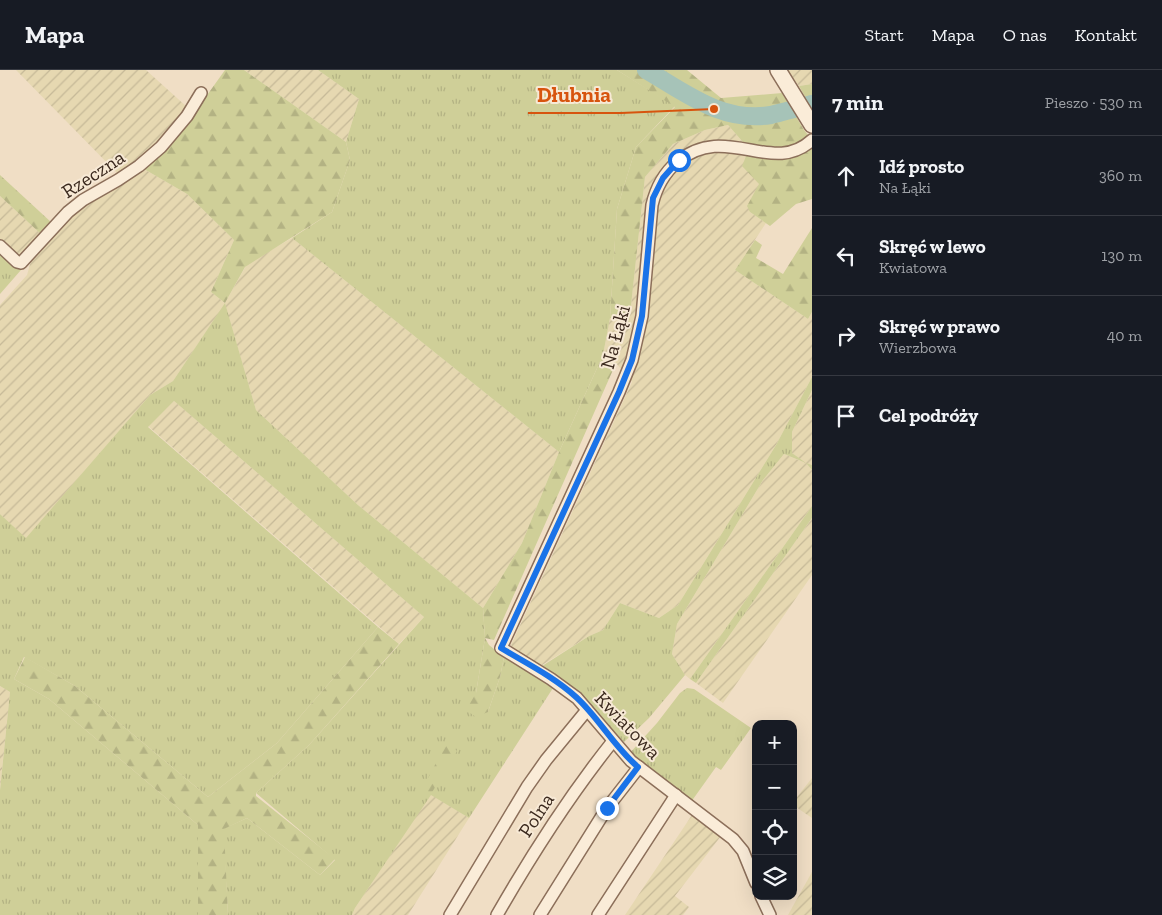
<!DOCTYPE html>
<html lang="pl">
<meta charset="utf-8">
<style>
body{margin:0;font-family:"Zilla Slab",serif;background:#242831;color:#f1f3f6}
.controls{position:absolute;right:15px;bottom:15px;display:grid;overflow:hidden;border-radius:10px;box-shadow:0 5px 20px #0002}
.controls button{width:45px;height:45px;display:grid;place-items:center;padding:0;border:0;border-bottom:1px solid #363941;background:#171b24;color:#f1f3f6;font:25px sans-serif}
.stop{position:absolute;width:15px;height:15px;margin:-11px;border:4px solid #1a73e8;border-radius:50%;background:#fff}
.stop.end{background:#1a73e8;border-color:#fff;box-shadow:0 1px 5px #0008}
.list{margin:0;padding:0;list-style:none}
h2{display:flex;justify-content:space-between;align-items:center;height:65px;margin:0;padding:0 20px;font-size:21px}
h2 small{font-size:16px;font-weight:400;color:#9ea1a6}
.list li{display:grid;grid-template-columns:32px 1fr auto;gap:15px;align-items:center;box-sizing:border-box;height:80px;padding:0 20px;border-top:1px solid #363941}
.list b{display:block;font-size:19px;white-space:nowrap}
.list p{margin:0;font-size:16px;white-space:nowrap;color:#9ea1a6}
.list em{font-size:16px;font-style:normal;color:#9ea1a6}
.icon{flex:none;width:28px;height:28px;fill:none;stroke:currentColor;stroke-width:2;stroke-linecap:round;stroke-linejoin:round}
.map{position:relative;flex:none;width:812px;height:845px;overflow:hidden}
header{display:flex;align-items:center;gap:30px;box-sizing:border-box;height:70px;padding:0 25px;background:#171b24;border-bottom:1px solid #363941}
header strong{font-size:24px}
nav{display:flex;gap:28px;margin-inline-start:auto;font-size:18px}
main{display:flex}
aside{flex:1;background:#171b24}
.map>svg:first-child{display:block}
.farmland{fill:url(#farmland-furrows)}
.grass{fill:url(#grass-tufts)}
.forest{fill:url(#forest-firs)}
.lines{fill:none;stroke-linecap:round;stroke-linejoin:round}
.river{stroke:#a6c3b8;stroke-width:18}
.minor-casing{stroke:#8c6f5a;stroke-width:14}
.tertiary-casing{stroke:#8c6f5a;stroke-width:18}
.minor{stroke:#faecd8;stroke-width:11}
.tertiary{stroke:#faecd8;stroke-width:15}
.route{stroke:#1a73e8;stroke-width:6}
.labels{text-anchor:middle;dominant-baseline:central;stroke-width:4;stroke-linejoin:round;paint-order:stroke}
.street-label{font-size:20px;fill:#3b291e;stroke:#f7e9d5}
.leader{fill:none;stroke:#d7540e;stroke-width:2}
.callout-dot{fill:#d7540e;stroke:#f7e9d5;stroke-width:2}
.callout-label{font-size:21px;text-anchor:middle;font-weight:bold;fill:#d7540e;stroke:#f7e9d5;stroke-width:4;stroke-linejoin:round;paint-order:stroke}
</style>
<header>
<strong>Mapa</strong>
<nav><a>Start</a><a>Mapa</a><a>O nas</a><a>Kontakt</a></nav>
</header>
<main>
<div class="map">
<svg width="812" height="845" viewBox="0 0 812 845">
<defs>
<pattern id="farmland-furrows" width="10" height="10" patternUnits="userSpaceOnUse" patternTransform="scale(1.25)"><rect width="10" height="10" fill="#e6d8b1"/><path d="M-1 1l2-2M0 10L10 0M9 11l2-2" fill="none" stroke="#c6b998"/></pattern>
<pattern id="grass-tufts" width="24" height="20" patternUnits="userSpaceOnUse" patternTransform="scale(1.25)"><rect width="24" height="20" fill="#cfcf98"/><path d="M3 7l-1-3M5 7V3M7 7l1-3M15 17l-1-3M17 17v-4M19 17l1-3" fill="none" stroke="#b3b283"/></pattern>
<pattern id="forest-firs" width="22" height="20" patternUnits="userSpaceOnUse" patternTransform="scale(1.25)"><rect width="22" height="20" fill="#cfcf98"/><path d="M5 1l3.5 6h-7zM16 11l3.5 6h-7z" fill="#b3b283"/></pattern>
</defs>
<rect width="100%" height="100%" fill="#f0dec5"/>
<g class="farmland">
<path d="M 16,0 L 146,0 L 187,37 L 156,77 L 120,106 Z"/>
<path d="M 244,0 L 318,0 L 359,29 L 346,72 Z"/>
<path d="M 787,0 L 812,0 L 812,14 L 799,16 Z"/>
<path d="M 728,55 L 749,79 L 759,114 L 750,142 L 766,153 L 735,200 L 808,249 L 812,242 L 812,307 L 776,375 L 678,535 L 659,548 L 620,533 L 603,560 L 589,566 L 539,597 L 516,583 L 511,575 L 632,312 L 616,293 L 603,285 L 610,248 L 629,254 L 645,107 L 673,74 L 705,60 Z"/>
<path d="M 144,99 L 187,124 L 234,170 L 211,222 L 225,233 L 247,194 L 292,168 L 559,382 L 522,473 L 483,538 L 358,435 L 256,340 L 225,234 L 173,311 L 150,325 L 26,469 L 0,444 L 0,235 L 27,205 L 31,191 L 63,155 L 84,136 L 121,115 Z"/>
<path d="M 0,126 L 43,166 L 20,190 L 0,171 Z"/>
<path d="M 812,320 L 812,395 L 807,394 L 812,400 L 812,436 L 690,609 L 685,605 L 672,584 L 677,554 L 763,410 L 784,384 L 803,392 L 792,383 L 792,362 Z"/>
<path d="M 174,331 L 424,547 L 399,574 L 148,356 Z"/>
<path d="M 812,448 L 812,505 L 723,633 L 696,613 Z"/>
<path d="M 0,616 L 10,622 L 0,719 Z"/>
<path d="M 812,708 L 812,748 L 793,735 L 793,732 Z"/>
<path d="M 431,724 L 469,748 L 408,845 L 352,845 L 355,838 Z"/>
<path d="M 692,745 L 721,766 L 675,826 L 689,837 L 683,845 L 625,845 Z"/>
<path d="M 812,802 L 812,845 L 788,845 Z"/>
</g>
<g class="grass">
<path d="M 318,0 L 617,0 L 675,36 L 636,77 L 617,139 L 610,248 L 603,285 L 559,382 L 292,168 L 332,142 L 350,90 L 346,72 L 359,29 Z"/>
<path d="M 0,180 L 21,200 L 0,224 Z"/>
<path d="M 225,233 L 256,340 L 358,435 L 483,538 L 485,568 L 476,623 L 488,642 L 500,607 L 504,587 L 553,618 L 469,748 L 431,725 L 355,838 L 352,845 L 228,845 L 223,759 L 247,748 L 320,805 L 335,790 L 256,723 L 309,675 L 424,547 L 174,331 L 148,357 L 378,557 L 277,673 L 208,727 L 75,616 L 24,587 L 14,609 L 49,629 L 198,755 L 198,845 L 0,845 L 0,720 L 10,622 L 0,616 L 0,444 L 26,468 L 150,325 L 173,311 Z"/>
<path d="M 812,307 L 812,320 L 792,362 L 792,383 L 806,393 L 812,395 L 812,400 L 806,393 L 784,384 L 763,410 L 677,554 L 672,584 L 685,605 L 649,648 L 624,672 L 581,626 L 539,598 L 589,566 L 603,560 L 620,533 L 659,548 L 678,535 L 776,375 Z"/>
<path d="M 812,436 L 812,448 L 696,613 L 690,609 Z"/>
<path d="M 687,618 L 694,619 L 751,658 L 721,700 L 716,697 L 691,732 L 628,685 L 657,653 L 680,623 Z"/>
</g>
<g class="forest">
<path d="M 225,0 L 244,0 L 346,72 L 350,90 L 332,142 L 245,197 L 225,233 L 211,222 L 234,170 L 187,124 L 144,99 L 180,63 Z"/>
<path d="M 617,0 L 687,0 L 721,28 L 782,23 L 804,60 L 812,70 L 812,129 L 796,134 L 770,156 L 750,142 L 747,136 L 759,114 L 742,96 L 749,79 L 728,55 L 705,60 L 673,74 L 645,107 L 629,254 L 610,248 L 617,139 L 636,77 L 675,37 Z"/>
<path d="M 812,14 L 812,39 L 799,16 Z"/>
<path d="M 0,105 L 52,153 L 43,166 L 0,126 Z"/>
<path d="M 812,158 L 812,242 L 808,249 L 735,200 L 755,170 L 762,175 L 756,188 L 783,204 Z"/>
<path d="M 603,285 L 616,293 L 494,570 L 485,568 L 489,575 L 504,587 L 500,607 L 488,642 L 476,647 L 466,640 L 476,623 L 485,568 L 483,538 L 522,473 L 559,382 Z"/>
<path d="M 378,557 L 399,574 L 309,675 L 256,723 L 256,726 L 335,789 L 320,805 L 247,748 L 224,759 L 228,845 L 198,845 L 198,755 L 49,629 L 14,609 L 25,587 L 75,616 L 208,727 L 277,673 Z"/>
<path d="M 447,672 L 457,681 L 431,724 L 423,723 L 425,714 Z"/>
</g>
<g class="lines">
<path class="river" d="M 646,0 C 686,23 722,53 771,45 C 784,42 798,38 812,34"/>
<defs>
<g id="minor">
<path d="M 0,176 L 17,192 L 21,193 L 68,142 L 83,130 L 118,110 L 139,96 L 161,77 L 187,46 L 201,23"/>
<path d="M 756,813 L 743,781 L 733,769 L 631,691 L 577,628 L 551,609 L 501,578 L 619,322 L 632,290 L 642,246 L 652,135 C 656,118 664,103 677,92 C 726,51 772,107 812,70"/>
<path d="M 761,826 L 770,845"/>
<path d="M 450,845 L 527,717 L 546,690 L 587,640"/>
<path d="M 497,845 C 532,784 569,726 613,671"/>
<path d="M 540,845 L 607,738 L 639,697"/>
<path d="M 598,845 L 676,725"/>
</g>
<path id="tertiary" d="M 778,0 L 812,55"/>
</defs>
<use href="#minor" class="minor-casing"/>
<use href="#tertiary" class="tertiary-casing"/>
<use href="#minor" class="minor"/>
<use href="#tertiary" class="tertiary"/>
</g>
<g class="lines">
<path class="route" d="M 607,738 L 638,697 C 614,677 599,648 576,627 C 554,607 526,593 501,578 L 619,322 L 632,290 L 642,246 L 653,128 L 663,108 L 679,90"/>
</g>
<g class="labels">
<g class="street-label">
<text transform="translate(93 104) rotate(-33)">Rzeczna</text>
<text transform="translate(615 267) rotate(-75)">Na Łąki</text>
<text transform="translate(628 655) rotate(46)">Kwiatowa</text>
<text transform="translate(536 745) rotate(-57)">Polna</text>
</g>
</g>
<path class="leader" d="M714 39L621 43H528"/>
<circle class="callout-dot" cx="714" cy="39" r="5"/>
<g class="callout-label">
<text x="574" y="32">Dłubnia</text>
</g>
</svg>
<div class="controls">
<button>+</button>
<button>−</button>
<button><svg class="icon" aria-label="locate" viewBox="0 0 24 24"><circle cx="12" cy="12" r="6"/><path d="M12 2v4M12 18v4M2 12h4M18 12h4"/></svg></button>
<button><svg class="icon" aria-label="layers" viewBox="0 0 24 24"><path d="M12 4l9 5-9 5-9-5zM3 14l9 5 9-5"/></svg></button>
</div>
<div class="stop" style="left:679px;top:90px"></div>
<div class="stop end" style="left:607px;top:738px"></div>
</div>
<aside>
<h2>7 min<small>Pieszo · 530 m</small></h2>
<ul class="list">
<li><svg class="icon" aria-label="ahead" viewBox="0 0 24 24"><path d="M12 20V5M6 11l6-6 6 6"/></svg><div><b>Idź prosto</b><p>Na Łąki</p></div><em>360 m</em></li>
<li><svg class="icon" aria-label="left" viewBox="0 0 24 24"><path d="M17 20v-9H6M10 6l-5 5 5 5"/></svg><div><b>Skręć w lewo</b><p>Kwiatowa</p></div><em>130 m</em></li>
<li><svg class="icon" aria-label="right" viewBox="0 0 24 24"><path d="M7 20v-9h11M14 6l5 5-5 5"/></svg><div><b>Skręć w prawo</b><p>Wierzbowa</p></div><em>40 m</em></li>
<li><svg class="icon" aria-label="arrive" viewBox="0 0 24 24"><path d="M6 21V4h12l-3 4 3 4H6"/></svg><div><b>Cel podróży</b></div></li>
</ul>
</aside>
</main>
